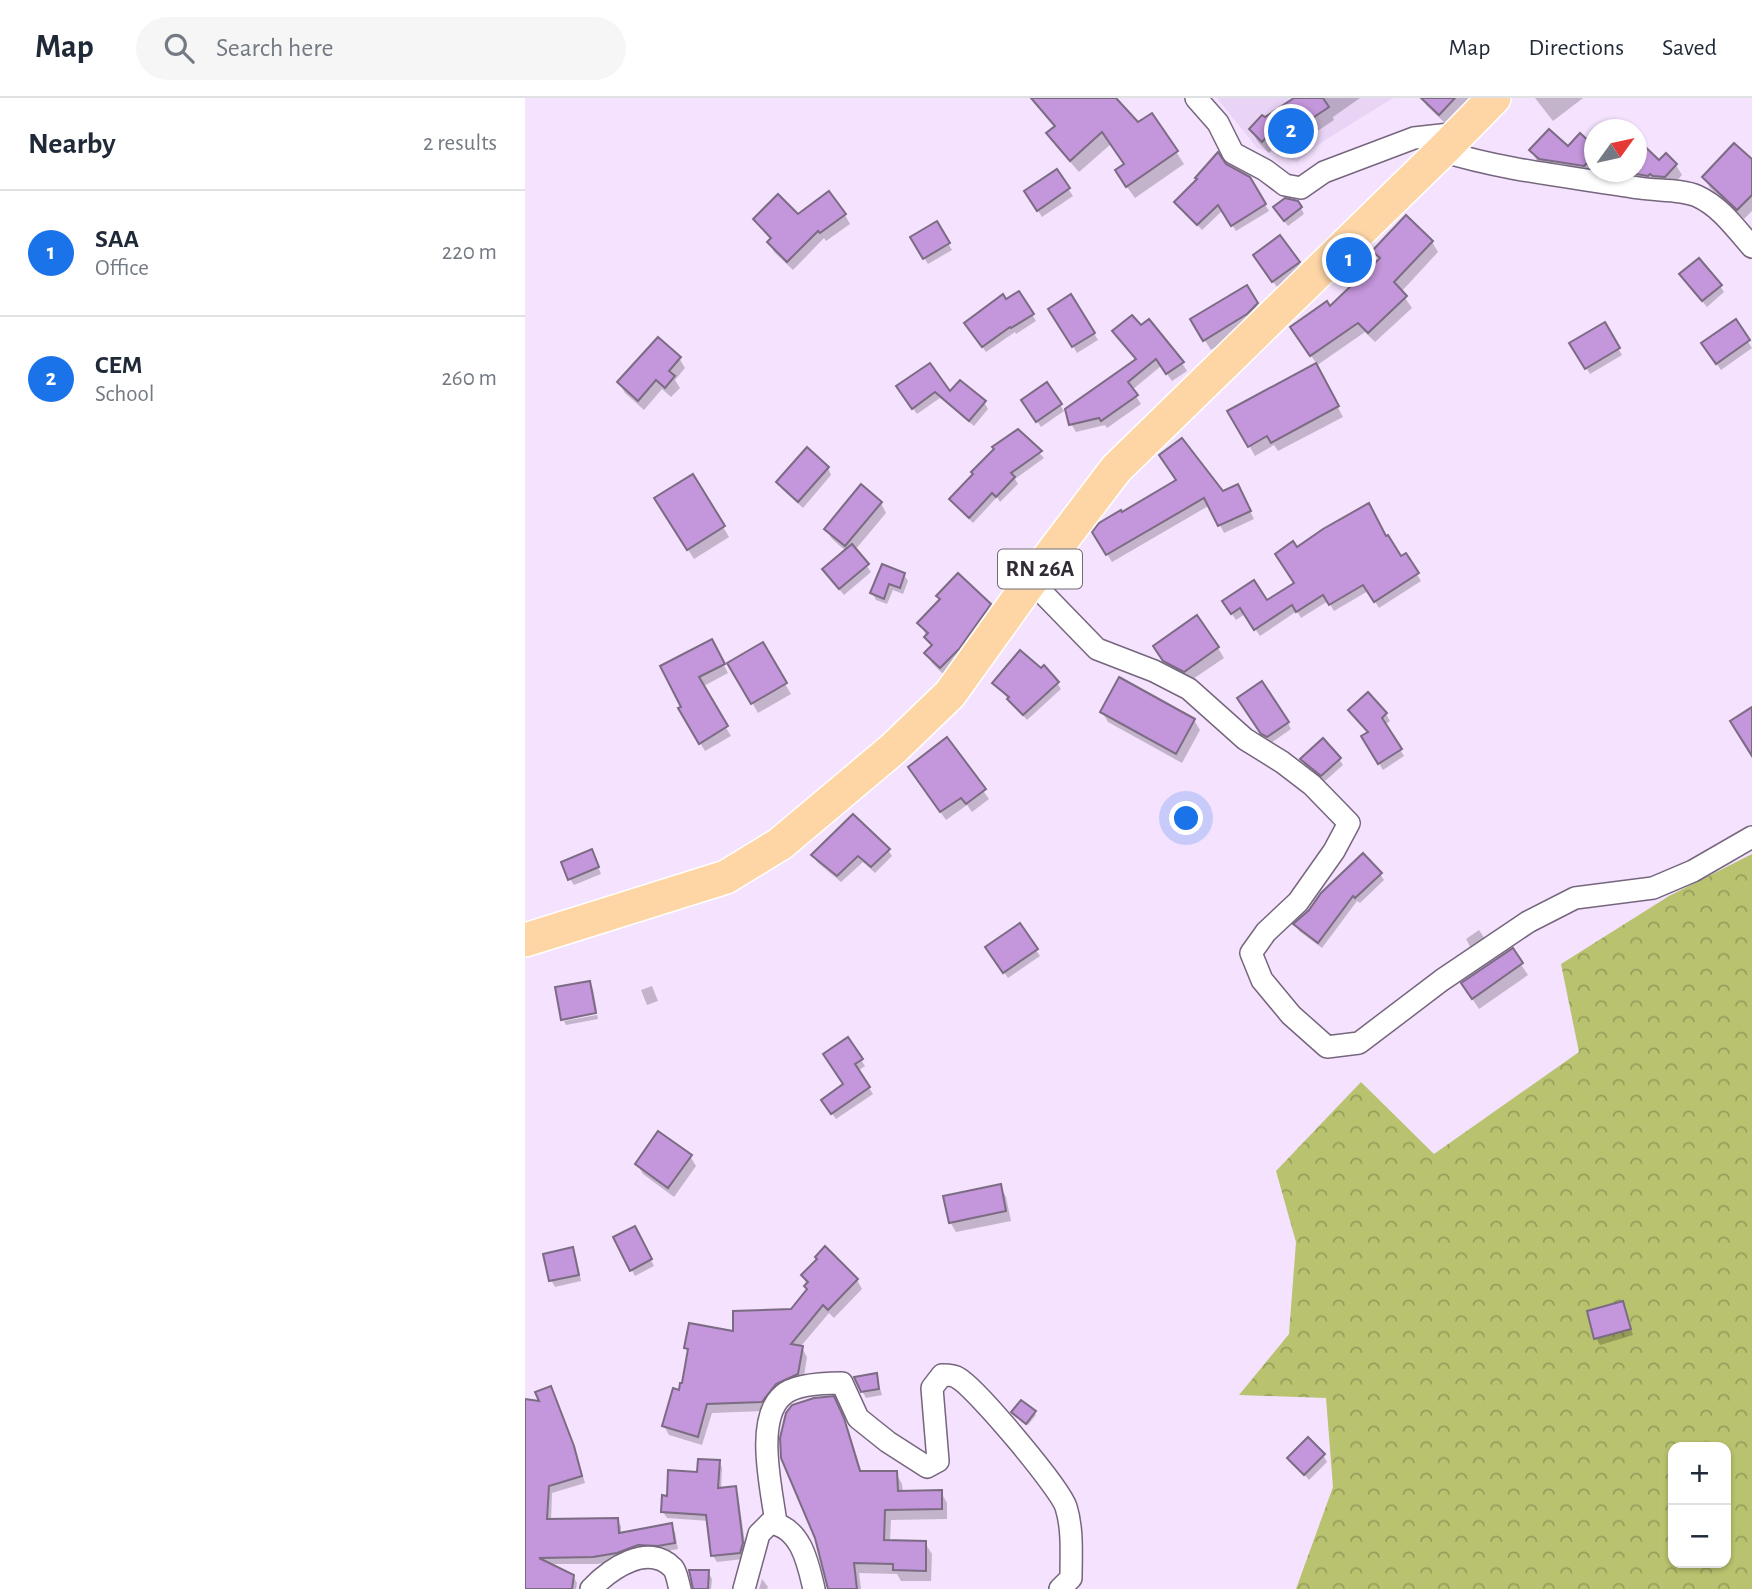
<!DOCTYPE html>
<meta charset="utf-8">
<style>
body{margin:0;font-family:"Alegreya Sans",sans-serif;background:#f6f6f7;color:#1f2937}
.controls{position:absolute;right:21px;bottom:21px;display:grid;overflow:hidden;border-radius:14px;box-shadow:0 2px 5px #0004}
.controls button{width:63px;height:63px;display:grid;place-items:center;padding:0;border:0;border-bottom:2px solid #e0e1e3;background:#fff;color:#1f2937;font:35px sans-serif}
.compass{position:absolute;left:1059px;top:21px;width:63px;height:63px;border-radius:50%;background:#fff;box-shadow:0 2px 5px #0004;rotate:57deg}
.you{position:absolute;left:662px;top:721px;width:24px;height:24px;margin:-18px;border:5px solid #fff;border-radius:50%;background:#1a73e8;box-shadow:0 0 0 10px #1a73e833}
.badge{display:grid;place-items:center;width:46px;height:46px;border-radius:50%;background:#1a73e8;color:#fff;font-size:23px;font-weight:700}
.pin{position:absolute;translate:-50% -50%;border:4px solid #fff;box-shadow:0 2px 7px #0006}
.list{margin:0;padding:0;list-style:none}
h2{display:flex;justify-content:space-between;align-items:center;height:91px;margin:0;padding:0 28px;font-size:30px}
h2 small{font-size:23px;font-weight:400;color:#747a83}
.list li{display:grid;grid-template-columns:46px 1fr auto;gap:21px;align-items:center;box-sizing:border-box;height:126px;padding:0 28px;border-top:2px solid #e0e1e3}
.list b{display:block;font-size:26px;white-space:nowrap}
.list p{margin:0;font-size:23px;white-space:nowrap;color:#747a83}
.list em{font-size:23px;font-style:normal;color:#747a83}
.icon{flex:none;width:38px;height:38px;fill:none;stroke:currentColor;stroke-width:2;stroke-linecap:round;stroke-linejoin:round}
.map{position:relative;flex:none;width:1227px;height:1491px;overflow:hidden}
header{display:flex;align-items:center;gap:42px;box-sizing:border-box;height:98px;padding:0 35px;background:#fff;border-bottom:2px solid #e0e1e3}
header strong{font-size:33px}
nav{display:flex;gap:38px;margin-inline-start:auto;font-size:24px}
.search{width:490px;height:63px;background:#f6f6f7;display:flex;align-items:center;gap:18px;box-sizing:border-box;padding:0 24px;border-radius:38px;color:#747a83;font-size:26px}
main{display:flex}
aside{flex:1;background:#fff}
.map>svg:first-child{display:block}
.built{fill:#e9d4f5}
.forest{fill:url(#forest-crowns);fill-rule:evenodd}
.shadow{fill:#0003}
.building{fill:#c496db;stroke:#7b6b83;stroke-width:2}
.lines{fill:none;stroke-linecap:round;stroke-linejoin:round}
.minor-casing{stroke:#75667e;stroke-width:24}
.primary-casing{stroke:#fff;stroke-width:36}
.minor{stroke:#fff;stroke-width:21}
.primary{stroke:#fed6a6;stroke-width:33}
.labels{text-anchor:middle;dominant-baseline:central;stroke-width:5;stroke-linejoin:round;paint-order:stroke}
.shield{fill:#fff;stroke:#706b73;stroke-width:2}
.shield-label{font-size:23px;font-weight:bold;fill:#332c37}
</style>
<header>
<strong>Map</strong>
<div class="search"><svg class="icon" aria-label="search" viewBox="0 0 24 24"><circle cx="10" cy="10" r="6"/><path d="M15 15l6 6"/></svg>Search here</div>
<nav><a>Map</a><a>Directions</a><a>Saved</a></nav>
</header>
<main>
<aside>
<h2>Nearby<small>2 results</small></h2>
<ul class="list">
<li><span class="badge">1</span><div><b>SAA</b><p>Office</p></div><em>220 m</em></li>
<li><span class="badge">2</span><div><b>CEM</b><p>School</p></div><em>260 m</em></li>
</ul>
</aside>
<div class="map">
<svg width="1227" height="1491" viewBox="0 0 1227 1491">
<defs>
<pattern id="forest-crowns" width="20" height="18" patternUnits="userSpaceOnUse" patternTransform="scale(1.75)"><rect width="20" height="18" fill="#b9c26e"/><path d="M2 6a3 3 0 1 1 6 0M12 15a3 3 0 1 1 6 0" fill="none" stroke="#979e5b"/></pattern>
</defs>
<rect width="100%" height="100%" fill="#f4e2fe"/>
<path class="built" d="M 692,0 L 868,0 L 797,44 L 772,64 L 732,50 Z"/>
<path class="forest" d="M 1227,756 L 1227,1491 L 771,1491 L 808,1389 L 801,1300 L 714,1297 L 764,1236 L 771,1144 L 751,1073 L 836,984 L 909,1056 L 1054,954 L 1036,866 L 1144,798 ZM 1148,1349 L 1201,1349 L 1201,1465 L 1148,1465 Z"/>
<g class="shadow">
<path d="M 505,0 L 589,0 L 613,27 L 627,17 L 659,66 L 610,100 L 599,85 L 600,67 L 586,46 L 554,74 L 531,48 L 524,36 L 530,30 Z"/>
<path d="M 769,0 L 835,0 L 808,19 L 809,22 L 779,42 L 770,28 L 744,55 L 733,44 L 726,32 L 770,2 Z"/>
<path d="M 897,0 L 944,0 L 921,26 L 902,8 Z"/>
<path d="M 1010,0 L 1058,0 L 1028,23 Z"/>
<path d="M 1055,37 L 1070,51 L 1070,74 L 1112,74 L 1134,64 L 1151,67 L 1157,77 L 1146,89 L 1022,71 L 1012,63 L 1006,52 L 1043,51 Z"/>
<path d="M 1227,64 L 1227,113 L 1219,121 L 1185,90 L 1179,79 Z"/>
<path d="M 700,67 L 724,80 L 744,113 L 711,133 L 698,112 L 677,132 L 651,104 Z"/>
<path d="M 531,73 L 548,98 L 517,119 L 505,100 Z"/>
<path d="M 776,110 L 779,116 L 763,128 L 754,116 Z"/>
<path d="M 320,117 L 325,126 L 301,143 L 299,140 L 268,172 L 249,154 L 244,144 L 246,142 L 230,122 Z"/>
<path d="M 411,125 L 427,152 L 403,166 L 387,140 Z"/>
<path d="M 907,144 L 913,154 L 876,194 L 887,210 L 850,244 L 840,234 L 791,268 L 818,319 L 753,353 L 749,347 L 730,358 L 705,314 L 792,266 L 773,240 L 855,163 L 850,153 Z"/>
<path d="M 734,164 L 774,165 L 777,171 L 752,189 Z"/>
<path d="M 1160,183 L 1195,188 L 1199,194 L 1182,209 Z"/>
<path d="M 721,189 L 738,217 L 728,226 L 686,252 L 667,222 Z"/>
<path d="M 494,195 L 511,223 L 491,236 L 490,234 L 461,254 L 445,231 Z"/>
<path d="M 546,199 L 573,242 L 552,255 L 526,211 Z"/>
<path d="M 1210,224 L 1227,250 L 1196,272 L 1182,252 Z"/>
<path d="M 1079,226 L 1097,257 L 1065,276 L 1047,246 Z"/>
<path d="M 589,234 L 657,265 L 662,273 L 647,283 L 636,268 L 607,292 L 616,306 L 582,330 L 580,327 L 551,334 L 546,326 L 612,263 Z"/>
<path d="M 154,260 L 160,270 L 150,282 L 155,290 L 146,299 L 137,291 L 119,312 L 100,295 L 94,285 Z"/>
<path d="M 405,267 L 425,296 L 459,304 L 463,311 L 449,328 L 415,300 L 392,316 L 377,295 Z"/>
<path d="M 535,307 L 539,313 L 516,329 L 502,308 Z"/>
<path d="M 493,333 L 519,360 L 490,381 L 493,386 L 475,404 L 472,399 L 448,425 L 426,402 L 471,352 Z"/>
<path d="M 282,352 L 303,370 L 306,377 L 278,410 L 257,391 L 253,385 Z"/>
<path d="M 698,395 L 716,395 L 729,421 L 699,435 L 685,407 L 587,464 L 569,434 L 597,417 Z"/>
<path d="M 356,405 L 361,415 L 330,452 L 346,474 L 319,497 L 303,478 L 321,453 L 307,441 L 301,431 Z"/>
<path d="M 137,411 L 198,429 L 204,439 L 169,461 Z"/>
<path d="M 861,440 L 875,460 L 880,457 L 896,483 L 854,510 L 843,493 L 809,513 L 803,503 L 776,520 L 772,513 L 735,538 L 720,516 L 711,522 L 703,510 L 741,504 L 771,486 L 772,451 Z"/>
<path d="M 379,477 L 383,483 L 378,496 L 368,492 L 362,506 L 351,502 L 347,495 Z"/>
<path d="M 413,498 L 464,507 L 470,517 L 421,579 L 407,565 L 402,556 L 407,550 L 395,525 L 416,503 Z"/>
<path d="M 237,547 L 266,596 L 233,615 L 205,566 Z"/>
<path d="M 693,550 L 699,560 L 665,583 L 646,573 L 636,559 Z"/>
<path d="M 191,552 L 203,575 L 177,589 L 206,638 L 180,653 L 155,611 L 158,609 L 137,568 Z"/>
<path d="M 469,585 L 532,585 L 536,591 L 502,622 Z"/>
<path d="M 843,596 L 861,616 L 865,623 L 860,627 L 879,658 L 858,672 L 840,642 L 844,635 Z"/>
<path d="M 718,607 L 763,625 L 766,631 L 746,645 Z"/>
<path d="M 577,614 L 669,622 L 675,632 L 657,665 L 583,624 Z"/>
<path d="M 422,642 L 464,701 L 447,714 L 442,707 L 421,722 L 390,678 Z"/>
<path d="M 814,661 L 818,667 L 800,683 L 781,668 L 777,662 Z"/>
<path d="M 363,752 L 367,758 L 350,775 L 338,764 L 316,784 L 292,764 L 289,757 Z"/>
<path d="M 70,760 L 76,776 L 49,787 L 45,781 Z"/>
<path d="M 855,776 L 859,782 L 835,805 L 832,803 L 797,850 L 774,833 L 771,827 Z"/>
<path d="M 954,832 L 960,841 L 946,850 L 941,841 Z"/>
<path d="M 511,852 L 515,858 L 483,880 L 466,856 Z"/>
<path d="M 987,853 L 1003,877 L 954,911 L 944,896 Z"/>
<path d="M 64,885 L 68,891 L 72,913 L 37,919 Z"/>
<path d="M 127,888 L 133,903 L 122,907 L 116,892 Z"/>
<path d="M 72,917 L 73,921 L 41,927 L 39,923 Z"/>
<path d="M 336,962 L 340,968 L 333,973 L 348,996 L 311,1021 L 302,1009 L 320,987 L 304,963 Z"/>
<path d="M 165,1058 L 171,1068 L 149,1099 L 118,1076 L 112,1066 Z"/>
<path d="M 475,1088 L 481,1099 L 486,1123 L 431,1134 L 425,1124 Z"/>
<path d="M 109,1130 L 129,1168 L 110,1178 L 90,1140 Z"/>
<path d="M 47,1151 L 51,1158 L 56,1183 L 30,1189 L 26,1182 Z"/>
<path d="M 294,1162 L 332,1182 L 337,1191 L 309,1220 L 304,1215 L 276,1248 L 282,1259 L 278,1285 L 242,1313 L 187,1315 L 177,1347 L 144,1337 L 139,1328 L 159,1287 L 164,1256 L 161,1250 L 210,1235 L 267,1213 L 284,1193 L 278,1178 Z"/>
<path d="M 1097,1205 L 1108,1237 L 1075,1247 L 1071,1240 Z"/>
<path d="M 351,1277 L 357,1297 L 341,1300 L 337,1293 Z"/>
<path d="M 29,1297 L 52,1357 L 60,1385 L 27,1395 L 26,1423 L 92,1421 L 96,1428 L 96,1436 L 146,1427 L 150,1434 L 153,1451 L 72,1466 L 23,1466 L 48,1478 L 52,1485 L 51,1491 L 0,1491 L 0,1302 L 15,1302 Z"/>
<path d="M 314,1311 L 324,1333 L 337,1375 L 371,1375 L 377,1386 L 378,1394 L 416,1394 L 422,1405 L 422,1421 L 366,1422 L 365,1444 L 400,1445 L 407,1456 L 406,1483 L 376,1483 L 372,1476 L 334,1475 L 336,1491 L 304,1491 Z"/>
<path d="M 509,1315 L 511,1317 L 503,1327 L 490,1317 Z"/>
<path d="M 798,1357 L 802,1364 L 784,1382 L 764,1360 Z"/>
<path d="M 194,1363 L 197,1370 L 196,1392 L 210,1390 L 213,1396 L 221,1452 L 218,1461 L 192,1464 L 188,1458 L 184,1423 L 142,1420 L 138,1414 L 144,1400 L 174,1376 Z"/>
<path d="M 183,1474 L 187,1481 L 186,1491 L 169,1491 Z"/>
<path d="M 237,1481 L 243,1489 L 242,1491 L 234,1491 Z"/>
</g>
<g class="building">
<path d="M 506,0 L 591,0 L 613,24 L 627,15 L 653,53 L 601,89 L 590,72 L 599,66 L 577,34 L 545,63 L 521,35 L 530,28 Z"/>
<path d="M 769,0 L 798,0 L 804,9 L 771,31 L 762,18 L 737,44 L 724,31 L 737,17 L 740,19 Z"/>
<path d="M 896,0 L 930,0 L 914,17 Z"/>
<path d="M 1024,31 L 1043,48 L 1055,35 L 1069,48 L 1069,70 L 1062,65 L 1059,68 L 1014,61 L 1004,52 Z"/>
<path d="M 1111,40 L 1134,62 L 1141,55 L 1152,66 L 1140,79 L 1128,78 L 1125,76 L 1123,78 L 1111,76 Z"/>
<path d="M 1209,45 L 1227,61 L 1227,97 L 1212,112 L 1177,79 Z"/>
<path d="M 693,54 L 701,66 L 725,79 L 741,106 L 706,128 L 693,107 L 672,127 L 649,104 L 672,81 L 670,80 Z"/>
<path d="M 532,71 L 545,90 L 512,113 L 499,93 Z"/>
<path d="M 304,93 L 321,116 L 295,135 L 293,133 L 262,164 L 242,144 L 246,140 L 228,121 L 253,96 L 273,116 Z"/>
<path d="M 760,100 L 773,103 L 777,109 L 759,123 L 748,109 Z"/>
<path d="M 881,117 L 908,143 L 869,184 L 882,198 L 843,235 L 833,225 L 785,258 L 765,229 L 802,203 L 805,208 L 855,160 L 847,153 Z"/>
<path d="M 412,123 L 425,145 L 398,161 L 385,139 Z"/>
<path d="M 755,137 L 775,164 L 747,184 L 728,157 Z"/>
<path d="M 1174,160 L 1197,187 L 1177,203 L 1154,176 Z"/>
<path d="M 722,187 L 733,205 L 722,216 L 678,243 L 665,221 Z"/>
<path d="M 494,193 L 509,216 L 486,230 L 485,229 L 457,249 L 439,225 L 478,196 L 481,201 Z"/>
<path d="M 546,196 L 570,235 L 547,249 L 523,211 Z"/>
<path d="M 607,217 L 616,227 L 624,221 L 659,264 L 641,276 L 631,261 L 603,284 L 613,297 L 576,323 L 574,320 L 544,327 L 540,311 L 611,261 L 587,233 Z"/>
<path d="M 1211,221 L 1225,242 L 1191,266 L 1176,245 Z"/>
<path d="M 1080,224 L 1095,250 L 1060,271 L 1044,245 Z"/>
<path d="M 133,239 L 156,259 L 144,273 L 150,278 L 140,290 L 131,282 L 113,303 L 92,284 Z"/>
<path d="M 405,265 L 425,293 L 435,282 L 461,303 L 444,323 L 410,294 L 387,311 L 371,288 Z"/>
<path d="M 791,265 L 814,308 L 746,345 L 742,338 L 723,349 L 702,313 Z"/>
<path d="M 522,284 L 537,306 L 511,324 L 496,302 Z"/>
<path d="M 493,331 L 517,353 L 486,375 L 490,379 L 471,399 L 467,395 L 444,420 L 424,401 L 448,376 L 446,374 L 469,351 L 467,349 Z"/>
<path d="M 657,340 L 698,393 L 713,386 L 726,413 L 693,428 L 679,400 L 581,457 L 567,434 L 574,425 L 596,412 L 597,414 L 651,382 L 634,357 Z"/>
<path d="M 282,349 L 304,369 L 273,404 L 251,384 Z"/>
<path d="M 168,376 L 200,428 L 162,452 L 129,400 Z"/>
<path d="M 336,386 L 357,404 L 320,448 L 299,431 Z"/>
<path d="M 844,405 L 861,438 L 863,437 L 876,458 L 881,455 L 894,475 L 849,504 L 838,487 L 804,507 L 798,497 L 771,514 L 767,507 L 729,532 L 715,510 L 706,516 L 697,503 L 729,482 L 742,502 L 769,485 L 750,456 L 768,443 L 772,449 L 798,431 Z"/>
<path d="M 327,446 L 344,466 L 314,491 L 297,471 Z"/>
<path d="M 357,466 L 380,475 L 375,490 L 364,486 L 359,501 L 345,495 Z"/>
<path d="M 433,475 L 466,506 L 434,551 L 415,570 L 399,555 L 407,547 L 399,539 L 403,535 L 392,525 L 415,501 L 411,498 Z"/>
<path d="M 672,517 L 694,549 L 659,574 L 638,563 L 628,548 Z"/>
<path d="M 187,541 L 200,566 L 174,579 L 203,628 L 174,646 L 153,610 L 156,609 L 135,568 Z"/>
<path d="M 238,544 L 262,585 L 226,606 L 202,565 Z"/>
<path d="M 495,552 L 516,570 L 519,567 L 534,584 L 498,617 L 482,601 L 484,599 L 467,585 Z"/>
<path d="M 594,579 L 670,621 L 651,656 L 575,614 Z"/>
<path d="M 737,583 L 764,624 L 742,639 L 736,636 L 712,600 Z"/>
<path d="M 843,594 L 862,615 L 857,620 L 877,651 L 853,666 L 836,638 L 843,634 L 823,612 Z"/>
<path d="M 1227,609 L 1227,658 L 1205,623 Z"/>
<path d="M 422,639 L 461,691 L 441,706 L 436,700 L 415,714 L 383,669 Z"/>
<path d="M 798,640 L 816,660 L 796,678 L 775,661 Z"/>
<path d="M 328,716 L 365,751 L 346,769 L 333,758 L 312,778 L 286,757 Z"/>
<path d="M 67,751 L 74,769 L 43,782 L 36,764 Z"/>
<path d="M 838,755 L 857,775 L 830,800 L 828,798 L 793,845 L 768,826 L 784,812 L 796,795 Z"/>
<path d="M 495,825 L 513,851 L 478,875 L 460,849 Z"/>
<path d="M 988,850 L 998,865 L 947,901 L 936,885 Z"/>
<path d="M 65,883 L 71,915 L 36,922 L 30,889 Z"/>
<path d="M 323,939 L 338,961 L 330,966 L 345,989 L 306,1016 L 296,1002 L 318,986 L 298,956 Z"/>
<path d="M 133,1033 L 167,1057 L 143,1090 L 110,1066 Z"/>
<path d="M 476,1086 L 481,1113 L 424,1125 L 418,1098 Z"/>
<path d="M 110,1128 L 127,1161 L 105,1173 L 88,1139 Z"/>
<path d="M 300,1148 L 333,1181 L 303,1212 L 298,1207 L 266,1246 L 278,1248 L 273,1276 L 251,1286 L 237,1304 L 182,1306 L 173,1339 L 137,1328 L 148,1290 L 154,1292 L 155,1285 L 157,1285 L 163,1251 L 159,1250 L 164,1225 L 208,1233 L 208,1213 L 266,1211 L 282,1191 L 279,1188 L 283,1184 L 276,1177 L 292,1161 L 290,1159 Z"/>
<path d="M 48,1149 L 54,1177 L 24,1183 L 18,1156 Z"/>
<path d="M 1098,1203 L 1106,1231 L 1069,1241 L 1062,1213 Z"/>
<path d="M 352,1275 L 354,1291 L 336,1294 L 329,1279 Z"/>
<path d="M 26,1288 L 49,1348 L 57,1378 L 24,1388 L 22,1421 L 93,1420 L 94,1435 L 147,1425 L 150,1445 L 133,1448 L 113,1447 L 92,1455 L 68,1459 L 14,1460 L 49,1477 L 47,1491 L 0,1491 L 0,1301 L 14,1303 L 10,1294 Z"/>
<path d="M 309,1298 L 319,1320 L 335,1373 L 372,1373 L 373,1393 L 417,1392 L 417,1411 L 360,1412 L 359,1442 L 401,1443 L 401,1473 L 368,1472 L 368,1466 L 329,1465 L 332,1491 L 303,1491 L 290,1440 L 256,1360 L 255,1340 L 261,1315 L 267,1307 L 289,1300 Z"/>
<path d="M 496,1302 L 511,1313 L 501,1326 L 486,1314 Z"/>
<path d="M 783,1339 L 800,1356 L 779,1377 L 762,1360 Z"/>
<path d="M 173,1361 L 195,1362 L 193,1390 L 211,1388 L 218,1445 L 215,1455 L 186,1458 L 181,1417 L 136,1414 L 137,1397 L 142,1398 L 143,1372 L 172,1374 Z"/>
<path d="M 164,1472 L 184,1472 L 183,1491 L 168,1491 Z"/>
</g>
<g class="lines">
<defs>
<g id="minor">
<path d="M 671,0 L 693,25 L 708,55 L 740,72 L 760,87 L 776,90 L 799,74 L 889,40 L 934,35"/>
<path d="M 917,53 C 981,73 1048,79 1114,90 C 1132,93 1156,91 1172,98 C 1196,109 1210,130 1227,149"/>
<path d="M 506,483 L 572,551 L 629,573 L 664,591 L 720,641 L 757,664 L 787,687 L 824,725 L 809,753 L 773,804 L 741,834 L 726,855 L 737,882 L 766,917 L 802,949 L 834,945 L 917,882 L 1003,824 L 1050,800 L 1128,790 L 1168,773 L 1227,739"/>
<path d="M 251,1425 C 247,1393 229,1321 258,1297 C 270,1286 301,1285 317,1285 L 333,1320 L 363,1344 L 402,1369 L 413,1363 L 407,1290 L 417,1277 C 422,1277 429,1277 433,1280 C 451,1290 535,1390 541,1409 C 548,1431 546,1457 546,1480 L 535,1491"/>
<path d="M 66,1491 C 85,1471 123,1444 148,1470 C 152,1475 153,1485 155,1491"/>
<path d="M 219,1491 L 234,1436 L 245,1425 C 276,1429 283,1465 289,1491"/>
</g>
<path id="primary" d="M 0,842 L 201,779 L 255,746 L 368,651 L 425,596 L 506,483 L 591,371 L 917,53 L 969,0"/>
</defs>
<use href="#minor" class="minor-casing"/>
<use href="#primary" class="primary-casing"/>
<use href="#minor" class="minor"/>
<use href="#primary" class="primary"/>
</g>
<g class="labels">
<rect class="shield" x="473" y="451.5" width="84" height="39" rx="5"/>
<g class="shield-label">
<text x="515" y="471">RN 26A</text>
</g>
</g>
</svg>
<div class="controls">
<button>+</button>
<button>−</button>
</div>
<svg class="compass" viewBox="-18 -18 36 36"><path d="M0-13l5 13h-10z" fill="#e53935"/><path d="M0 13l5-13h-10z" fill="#747a83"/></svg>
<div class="you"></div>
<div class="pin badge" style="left:824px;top:162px">1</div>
<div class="pin badge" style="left:766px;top:33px">2</div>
</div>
</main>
